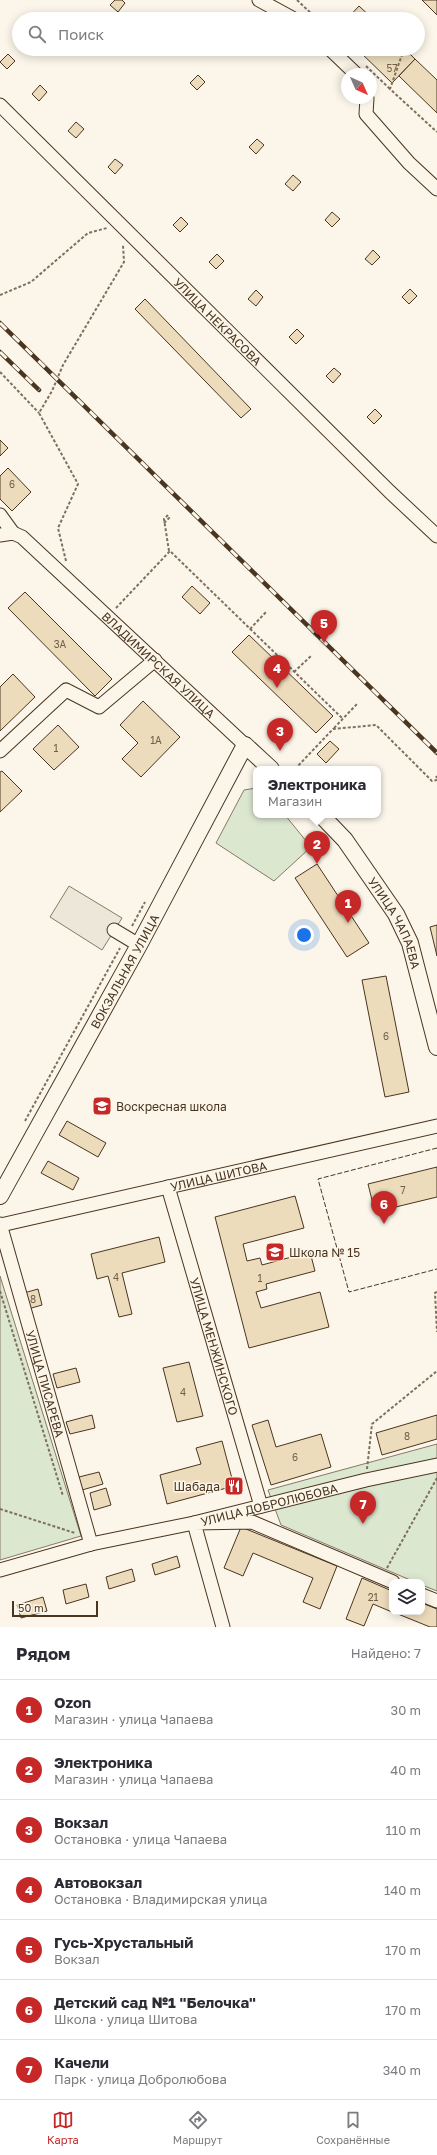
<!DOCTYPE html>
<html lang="ru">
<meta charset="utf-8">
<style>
body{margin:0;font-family:"Golos Text",sans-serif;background:#f7f7f7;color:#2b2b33}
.controls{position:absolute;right:12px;bottom:12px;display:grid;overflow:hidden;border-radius:8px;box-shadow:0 2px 10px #0003}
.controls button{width:36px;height:36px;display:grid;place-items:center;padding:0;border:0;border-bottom:1px solid #e1e1e2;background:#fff;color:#2b2b33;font:20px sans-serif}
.compass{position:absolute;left:341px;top:68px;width:36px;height:36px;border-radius:50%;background:#fff;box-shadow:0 2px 10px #0003;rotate:135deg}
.scale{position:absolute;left:12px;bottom:10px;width:86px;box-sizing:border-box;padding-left:4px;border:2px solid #4a3520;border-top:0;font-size:11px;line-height:14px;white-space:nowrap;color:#4a3520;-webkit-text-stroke:3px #fbf6e9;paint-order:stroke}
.you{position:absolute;left:304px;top:935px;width:14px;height:14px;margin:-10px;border:3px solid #fff;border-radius:50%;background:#1a73e8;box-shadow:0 0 0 6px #1a73e833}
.badge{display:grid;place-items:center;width:26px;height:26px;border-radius:50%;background:#c62828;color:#fff;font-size:13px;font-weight:700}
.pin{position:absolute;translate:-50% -33px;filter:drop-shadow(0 1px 2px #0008)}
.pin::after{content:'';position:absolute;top:21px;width:14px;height:12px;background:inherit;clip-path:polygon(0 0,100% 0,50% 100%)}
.popup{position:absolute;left:253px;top:766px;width:128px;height:52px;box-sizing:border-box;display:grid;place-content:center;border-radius:8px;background:#fff;filter:drop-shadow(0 1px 3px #0005);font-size:13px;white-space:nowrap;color:#7c7c81}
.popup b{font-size:15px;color:#2b2b33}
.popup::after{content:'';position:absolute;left:50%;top:100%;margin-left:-8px;border:8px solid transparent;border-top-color:#fff}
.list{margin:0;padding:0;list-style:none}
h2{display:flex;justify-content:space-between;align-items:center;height:52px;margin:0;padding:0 16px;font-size:17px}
h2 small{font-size:13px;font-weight:400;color:#7c7c81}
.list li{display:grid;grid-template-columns:26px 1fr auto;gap:12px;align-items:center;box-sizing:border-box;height:60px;padding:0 16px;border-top:1px solid #e1e1e2}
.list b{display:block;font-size:15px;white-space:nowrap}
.list p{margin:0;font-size:13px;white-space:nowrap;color:#7c7c81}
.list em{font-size:13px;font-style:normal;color:#7c7c81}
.icon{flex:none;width:22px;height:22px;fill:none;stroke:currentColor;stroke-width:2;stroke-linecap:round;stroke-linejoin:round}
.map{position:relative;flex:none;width:437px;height:1627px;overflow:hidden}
.search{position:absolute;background:#fff;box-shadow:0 2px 10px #0003;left:12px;right:12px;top:12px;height:44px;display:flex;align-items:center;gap:10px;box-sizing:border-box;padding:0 14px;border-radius:22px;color:#7c7c81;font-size:15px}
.sheet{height:472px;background:#fff}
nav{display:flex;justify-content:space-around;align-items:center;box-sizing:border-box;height:56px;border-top:1px solid #e1e1e2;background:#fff;font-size:11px;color:#7c7c81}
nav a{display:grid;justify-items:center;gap:2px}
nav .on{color:#c62828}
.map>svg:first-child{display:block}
.green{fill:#dce7d0;stroke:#887966}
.parking{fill:#ede7d9;stroke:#887966}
.building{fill:#ecdcbc;stroke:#4a3520}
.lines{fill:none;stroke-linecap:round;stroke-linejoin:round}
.minor-casing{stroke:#4a3520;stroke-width:15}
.major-casing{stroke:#4a3520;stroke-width:18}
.path{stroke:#7f6f5c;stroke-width:2;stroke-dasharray:3 2;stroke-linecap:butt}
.minor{stroke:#fbf6e9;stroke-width:13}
.major{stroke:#fbf6e9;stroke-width:16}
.rail-casing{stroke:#4a3520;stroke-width:4.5}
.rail{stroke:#fbf6e9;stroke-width:3;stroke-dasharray:9;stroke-linecap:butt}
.fence{stroke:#4a3520;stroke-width:1;stroke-dasharray:5 2;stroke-linecap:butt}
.labels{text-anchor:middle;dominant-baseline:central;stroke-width:3;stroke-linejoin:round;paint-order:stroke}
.number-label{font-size:10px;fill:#725f47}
.street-label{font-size:12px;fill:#4a3520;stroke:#fbf6e9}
.poi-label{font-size:12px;fill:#4a3520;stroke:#fbf6e9;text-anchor:start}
</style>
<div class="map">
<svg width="437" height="1627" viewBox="0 0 437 1627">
<rect width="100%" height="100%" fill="#fbf6e9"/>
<g class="green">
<path d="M 256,788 L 256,815 L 285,815 L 311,847 L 274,881 L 216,843 L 244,790 Z"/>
<path d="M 0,1276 L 81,1536 L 0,1560 Z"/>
<path d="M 437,1444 L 437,1591 L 422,1585 L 422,1582 L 415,1582 L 281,1525 L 268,1490 Z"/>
</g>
<path class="parking" d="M 69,886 L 122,918 L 102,950 L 50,917 Z"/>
<g class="building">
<path d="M 115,0 L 122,0 L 125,3 L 118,12 L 110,5 Z"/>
<path d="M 422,0 L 437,0 L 437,15 Z"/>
<path d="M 359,6 L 373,19 L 347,19 Z"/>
<path d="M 153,49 L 164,49 L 159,55 Z"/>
<path d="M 357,49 L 405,49 L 415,59 L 392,83 Z"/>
<path d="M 8,54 L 15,61 L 7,69 L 0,62 Z"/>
<path d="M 415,59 L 437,80 L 437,113 L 399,76 Z"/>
<path d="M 198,75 L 205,82 L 197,90 L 190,83 Z"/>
<path d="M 40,85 L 47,92 L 39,101 L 32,94 Z"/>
<path d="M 76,122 L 84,129 L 76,138 L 68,131 Z"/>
<path d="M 257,139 L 264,145 L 256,154 L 249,147 Z"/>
<path d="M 115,159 L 123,165 L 115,174 L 108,167 Z"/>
<path d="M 293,175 L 301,182 L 293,191 L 285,184 Z"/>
<path d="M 332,212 L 340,219 L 332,227 L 325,220 Z"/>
<path d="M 181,217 L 188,224 L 180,232 L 173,225 Z"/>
<path d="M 373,250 L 380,257 L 372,265 L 365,259 Z"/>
<path d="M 217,254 L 224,261 L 216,269 L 209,262 Z"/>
<path d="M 410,289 L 417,296 L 409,304 L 402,297 Z"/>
<path d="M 256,290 L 263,297 L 256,306 L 248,299 Z"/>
<path d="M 145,299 L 251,409 L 241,418 L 135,309 Z"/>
<path d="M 297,329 L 304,336 L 296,344 L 289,337 Z"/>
<path d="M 334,368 L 341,374 L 333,383 L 326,376 Z"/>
<path d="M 375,409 L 382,416 L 374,424 L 367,417 Z"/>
<path d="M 0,440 L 8,448 L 0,456 Z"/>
<path d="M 8,468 L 31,492 L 12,511 L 0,499 L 0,476 Z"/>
<path d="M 192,586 L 210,603 L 200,614 L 182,597 Z"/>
<path d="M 25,592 L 112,679 L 95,696 L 8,608 Z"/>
<path d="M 249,635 L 333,716 L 316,733 L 232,652 Z"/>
<path d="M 13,674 L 35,697 L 0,731 L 0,687 Z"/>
<path d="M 143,701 L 180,737 L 141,777 L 122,759 L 138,743 L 120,725 Z"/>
<path d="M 58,725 L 79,747 L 54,770 L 33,749 Z"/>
<path d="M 330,741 L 339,749 L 326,763 L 317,754 Z"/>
<path d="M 2,771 L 22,791 L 0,812 L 0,772 Z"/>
<path d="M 317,864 L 369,943 L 347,957 L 295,878 Z"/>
<path d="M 437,925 L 437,956 L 430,927 Z"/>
<path d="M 386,976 L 409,1092 L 385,1097 L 362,980 Z"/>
<path d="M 67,1121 L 106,1143 L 98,1157 L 59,1135 Z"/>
<path d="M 48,1161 L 79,1178 L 73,1190 L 41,1173 Z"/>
<path d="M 437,1167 L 437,1197 L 375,1212 L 368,1184 Z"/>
<path d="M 295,1196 L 304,1228 L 243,1244 L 247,1261 L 260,1258 L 262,1265 L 310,1252 L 315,1271 L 266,1284 L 267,1289 L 256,1292 L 261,1308 L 320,1292 L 329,1327 L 249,1348 L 215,1217 Z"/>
<path d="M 159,1237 L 165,1262 L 122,1273 L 132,1314 L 119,1317 L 108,1276 L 97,1279 L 91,1254 Z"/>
<path d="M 38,1289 L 42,1305 L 28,1309 L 24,1293 Z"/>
<path d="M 189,1362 L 203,1416 L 177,1422 L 163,1368 Z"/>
<path d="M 76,1368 L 80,1382 L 57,1388 L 53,1374 Z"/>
<path d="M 92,1415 L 95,1428 L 70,1434 L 66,1422 Z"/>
<path d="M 437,1415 L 437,1439 L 382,1455 L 376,1433 Z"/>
<path d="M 268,1420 L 276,1447 L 321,1434 L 331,1467 L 271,1485 L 252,1425 Z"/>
<path d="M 222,1441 L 234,1486 L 167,1504 L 160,1475 L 201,1464 L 196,1448 Z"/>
<path d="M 99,1472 L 103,1484 L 82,1490 L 79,1477 Z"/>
<path d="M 106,1488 L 111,1505 L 94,1510 L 90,1493 Z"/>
<path d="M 241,1527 L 337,1566 L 320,1609 L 303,1602 L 313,1578 L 253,1553 L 243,1576 L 224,1568 Z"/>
<path d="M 177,1556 L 180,1567 L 155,1575 L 152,1564 Z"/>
<path d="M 132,1569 L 135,1581 L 109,1589 L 106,1577 Z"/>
<path d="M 362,1578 L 392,1591 L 392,1612 L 373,1604 L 364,1626 L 346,1619 Z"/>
<path d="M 86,1584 L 89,1597 L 66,1604 L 63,1590 Z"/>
<path d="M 43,1597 L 47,1611 L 21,1618 L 17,1605 Z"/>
<path d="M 422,1603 L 437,1609 L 437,1627 L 430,1627 L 393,1612 L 422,1612 Z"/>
</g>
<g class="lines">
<defs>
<g id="minor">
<path d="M 259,0 L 294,19"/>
<path d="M 330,49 L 356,74"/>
<path d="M 367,98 L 366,114 L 409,163 L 437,189"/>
<path id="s1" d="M 0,105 L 390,492 L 437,536"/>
<path d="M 0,515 L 13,533"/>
<path id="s2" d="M 0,535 L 13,533 L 22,537 L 245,745"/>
<path d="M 0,751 L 66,690 L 99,707 L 155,660"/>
<path d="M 114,930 L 139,945"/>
<path id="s3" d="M 168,1187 L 261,1506"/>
<path id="s4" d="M 0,1224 L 91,1544"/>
<path id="s5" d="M 1,1225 L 437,1126"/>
<path id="s6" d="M 0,1570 L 91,1544 L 194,1523 L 366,1480 L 437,1465"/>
<path d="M 422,1595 L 437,1601"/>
<path d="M 223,1627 L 194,1523 L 252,1522 L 393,1582"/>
</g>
<g id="major">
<path id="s7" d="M 321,815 L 345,840 L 396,914 L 410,943 L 437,1047"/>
<path id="s8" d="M 0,1196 L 139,945 L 245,745 L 271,769"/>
</g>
</defs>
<use href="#minor" class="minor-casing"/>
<use href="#major" class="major-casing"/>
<g class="path">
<path d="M 297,0 L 317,19"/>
<path d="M 404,49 L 390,89 L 437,132"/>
<path d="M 366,66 L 390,89"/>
<path d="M 0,295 L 31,282 L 88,233 L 107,228"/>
<path d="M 0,372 L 39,413"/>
<path d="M 168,515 L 164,519 L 169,551"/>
<path d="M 164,523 L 170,517"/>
<path d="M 66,561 L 58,528 L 78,484 L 39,413 L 52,391 L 63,365 L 124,262 L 123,245"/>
<path d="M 116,608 L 170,551 L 343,719"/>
<path d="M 250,629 L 267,611"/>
<path d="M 294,672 L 312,655"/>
<path d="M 334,728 L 357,704"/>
<path d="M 295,769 L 333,729 L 376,725 L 432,781 L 437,780"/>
<path d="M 436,776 L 437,778"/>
<path d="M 132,926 L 145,902"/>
<path d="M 25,1121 L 120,948"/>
<path d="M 0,1291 L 63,1496"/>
<path d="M 437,1292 L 435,1293 L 437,1332"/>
<path d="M 367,1469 L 372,1424 L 437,1371"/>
<path d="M 0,1509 L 75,1533"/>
<path d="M 387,1568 L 437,1478"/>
</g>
<use href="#minor" class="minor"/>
<use href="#major" class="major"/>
<defs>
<g id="rail">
<path d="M 0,323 L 437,753"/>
<path d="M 0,352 L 39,390"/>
</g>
</defs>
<use href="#rail" class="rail-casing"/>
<use href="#rail" class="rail"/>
<path class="fence" d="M 437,1148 L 318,1179 L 349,1292 L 437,1269"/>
</g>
<defs>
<symbol id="school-square" viewBox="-11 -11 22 22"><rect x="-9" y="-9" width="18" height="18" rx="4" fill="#c62828" stroke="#fbf6e9"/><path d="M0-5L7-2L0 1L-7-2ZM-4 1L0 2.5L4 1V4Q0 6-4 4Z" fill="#fff"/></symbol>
<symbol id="restaurant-square" viewBox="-11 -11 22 22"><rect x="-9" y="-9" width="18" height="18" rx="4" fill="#c62828" stroke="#fbf6e9"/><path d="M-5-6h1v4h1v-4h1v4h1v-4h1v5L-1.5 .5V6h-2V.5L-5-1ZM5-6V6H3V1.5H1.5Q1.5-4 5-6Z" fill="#fff"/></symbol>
</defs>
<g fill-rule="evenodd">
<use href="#school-square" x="91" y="1095" width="22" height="22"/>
<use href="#school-square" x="264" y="1241" width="22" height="22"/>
<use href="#restaurant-square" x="223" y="1475" width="22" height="22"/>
</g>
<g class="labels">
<g class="number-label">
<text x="392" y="68">57</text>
<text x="12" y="484">6</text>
<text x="60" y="644">3А</text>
<text x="156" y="740">1А</text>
<text x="56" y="748">1</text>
<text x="386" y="1036">6</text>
<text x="403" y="1190">7</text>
<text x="116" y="1277">4</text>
<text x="260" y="1278">1</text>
<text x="33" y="1299">8</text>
<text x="183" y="1392">4</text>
<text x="407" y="1436">8</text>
<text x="295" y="1457">6</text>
<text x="373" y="1597">21</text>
</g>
<g class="street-label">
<text stroke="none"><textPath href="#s1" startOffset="307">УЛИЦА НЕКРАСОВА</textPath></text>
<text stroke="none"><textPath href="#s2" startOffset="210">ВЛАДИМИРСКАЯ УЛИЦА</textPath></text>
<text stroke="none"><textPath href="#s7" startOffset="132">УЛИЦА ЧАПАЕВА</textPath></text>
<text stroke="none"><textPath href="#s8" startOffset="257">ВОКЗАЛЬНАЯ УЛИЦА</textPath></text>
<text stroke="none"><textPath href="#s5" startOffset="223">УЛИЦА ШИТОВА</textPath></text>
<text stroke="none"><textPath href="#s3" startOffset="166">УЛИЦА МЕНЖИНСКОГО</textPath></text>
<text stroke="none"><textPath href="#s4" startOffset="166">УЛИЦА ПИСАРЕВА</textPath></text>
<text stroke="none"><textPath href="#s6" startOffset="277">УЛИЦА ДОБРОЛЮБОВА</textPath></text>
</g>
<g class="poi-label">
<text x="116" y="1106">Воскресная школа</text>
<text x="289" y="1252">Школа № 15</text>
<text x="220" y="1486" text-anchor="end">Шабада</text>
</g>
</g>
</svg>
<div class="controls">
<button><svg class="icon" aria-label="layers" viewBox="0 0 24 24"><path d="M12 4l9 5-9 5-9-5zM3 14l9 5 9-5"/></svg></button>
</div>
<svg class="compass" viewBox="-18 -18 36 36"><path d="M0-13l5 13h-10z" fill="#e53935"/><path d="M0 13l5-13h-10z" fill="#7c7c81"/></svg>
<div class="scale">50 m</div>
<div class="you"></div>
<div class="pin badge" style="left:348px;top:923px">1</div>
<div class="pin badge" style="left:317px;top:864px">2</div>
<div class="popup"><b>Электроника</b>Магазин</div>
<div class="pin badge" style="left:280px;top:751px">3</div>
<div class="pin badge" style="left:277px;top:688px">4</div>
<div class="pin badge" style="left:324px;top:643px">5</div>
<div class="pin badge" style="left:384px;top:1224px">6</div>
<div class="pin badge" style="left:363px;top:1524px">7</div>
<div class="search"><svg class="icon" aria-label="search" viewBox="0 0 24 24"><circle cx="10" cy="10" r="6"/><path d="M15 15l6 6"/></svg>Поиск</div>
</div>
<section class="sheet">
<h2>Рядом<small>Найдено: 7</small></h2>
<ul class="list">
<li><span class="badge">1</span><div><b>Ozon</b><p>Магазин · улица Чапаева</p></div><em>30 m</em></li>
<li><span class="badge">2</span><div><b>Электроника</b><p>Магазин · улица Чапаева</p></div><em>40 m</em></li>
<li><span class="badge">3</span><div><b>Вокзал</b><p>Остановка · улица Чапаева</p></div><em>110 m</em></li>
<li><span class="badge">4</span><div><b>Автовокзал</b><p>Остановка · Владимирская улица</p></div><em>140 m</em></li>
<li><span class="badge">5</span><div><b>Гусь-Хрустальный</b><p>Вокзал</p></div><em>170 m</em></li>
<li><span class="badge">6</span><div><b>Детский сад №1 &quot;Белочка&quot;</b><p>Школа · улица Шитова</p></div><em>170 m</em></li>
<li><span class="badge">7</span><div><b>Качели</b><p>Парк · улица Добролюбова</p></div><em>340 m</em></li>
</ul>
</section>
<nav>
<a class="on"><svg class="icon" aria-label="map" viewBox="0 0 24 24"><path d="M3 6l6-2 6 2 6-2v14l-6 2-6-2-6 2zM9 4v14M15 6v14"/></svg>Карта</a>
<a><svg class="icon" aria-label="directions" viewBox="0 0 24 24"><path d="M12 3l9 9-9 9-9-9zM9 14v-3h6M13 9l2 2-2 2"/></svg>Маршрут</a>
<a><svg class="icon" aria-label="saved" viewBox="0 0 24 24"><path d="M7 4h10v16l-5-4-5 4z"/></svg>Сохранённые</a>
</nav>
